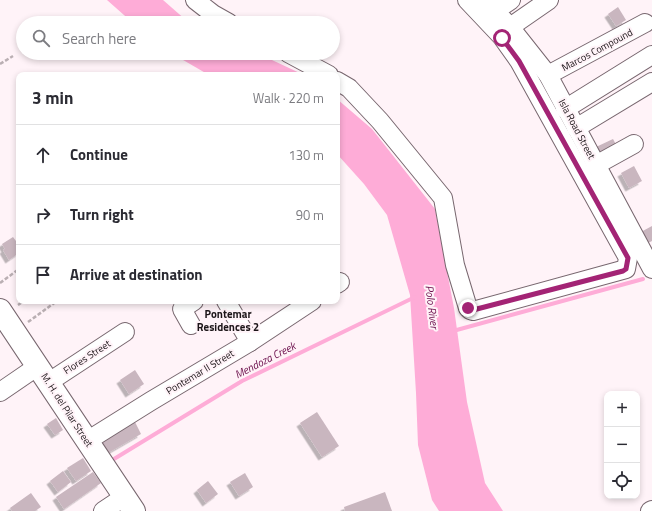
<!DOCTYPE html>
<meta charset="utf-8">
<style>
body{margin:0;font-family:"Titillium Web",sans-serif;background:#f7f7f7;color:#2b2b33}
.controls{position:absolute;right:12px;bottom:12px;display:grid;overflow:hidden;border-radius:8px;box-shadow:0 2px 6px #0003}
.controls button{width:36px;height:36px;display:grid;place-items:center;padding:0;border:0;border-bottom:1px solid #e1e1e2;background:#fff;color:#2b2b33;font:20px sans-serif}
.stop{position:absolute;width:12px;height:12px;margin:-9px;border:3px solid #a32475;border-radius:50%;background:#fff}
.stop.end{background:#a32475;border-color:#fff;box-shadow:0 1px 4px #0008}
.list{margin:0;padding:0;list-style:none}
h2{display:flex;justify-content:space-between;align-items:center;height:52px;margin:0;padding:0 16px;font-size:17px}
h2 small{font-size:13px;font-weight:400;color:#7c7c81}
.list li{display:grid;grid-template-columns:26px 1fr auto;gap:12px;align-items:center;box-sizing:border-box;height:60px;padding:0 16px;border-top:1px solid #e1e1e2}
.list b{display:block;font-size:15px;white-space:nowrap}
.list em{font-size:13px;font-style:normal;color:#7c7c81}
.icon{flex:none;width:22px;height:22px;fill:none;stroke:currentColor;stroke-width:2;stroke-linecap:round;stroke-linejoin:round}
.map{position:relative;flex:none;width:652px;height:511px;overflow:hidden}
.search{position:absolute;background:#fff;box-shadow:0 2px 6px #0003;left:16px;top:16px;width:324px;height:44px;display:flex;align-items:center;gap:10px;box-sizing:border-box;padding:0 14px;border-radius:22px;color:#7c7c81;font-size:15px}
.panel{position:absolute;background:#fff;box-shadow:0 2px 6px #0003;left:16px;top:72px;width:324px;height:232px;border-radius:8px}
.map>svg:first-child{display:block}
.water{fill:#feacd7}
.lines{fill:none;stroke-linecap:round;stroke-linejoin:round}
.stream{stroke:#feacd7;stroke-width:4}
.building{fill:#c9b6bf;filter:url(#shadow)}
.minor-casing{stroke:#78676f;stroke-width:20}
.major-casing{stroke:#78676f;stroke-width:24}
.path{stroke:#baafb3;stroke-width:2.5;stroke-dasharray:4 2;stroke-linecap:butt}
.minor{stroke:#fff;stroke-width:18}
.major{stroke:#fff;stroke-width:22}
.route{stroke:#a32475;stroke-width:5}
.labels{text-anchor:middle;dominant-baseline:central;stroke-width:4;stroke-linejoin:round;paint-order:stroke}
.street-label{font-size:10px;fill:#1c1518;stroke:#fff3f8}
.water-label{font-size:11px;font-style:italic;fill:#6a0c4a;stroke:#fff3f8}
.neighbourhood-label{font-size:11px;font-weight:bold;fill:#1c1518;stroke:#fff3f8}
</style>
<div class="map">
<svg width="652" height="511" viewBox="0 0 652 511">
<defs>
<filter id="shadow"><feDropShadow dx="-3.5" dy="3.5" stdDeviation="0" flood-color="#0004"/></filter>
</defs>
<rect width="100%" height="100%" fill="#fff3f8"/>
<g class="water">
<path d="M 107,0 L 163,0 L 187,21 L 192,23 L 133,23 Z"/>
<path d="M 171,53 L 257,53 L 304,75 L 209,75 Z"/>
<path d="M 337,99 L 372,129 L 435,209 L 454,308 L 467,402 L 485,483 L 503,511 L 439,511 L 432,500 L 418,445 L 416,393 L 410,295 L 387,215 L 364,184 L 337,154 Z"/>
</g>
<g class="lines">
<g class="stream">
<path d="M 453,331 L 643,279"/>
<path d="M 114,459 L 242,381 L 415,297"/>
</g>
</g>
<g class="building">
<path d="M 618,7 L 626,20 L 616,26 L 608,14 Z"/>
<path d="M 613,139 L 619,150 L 602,159 L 596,147 Z"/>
<path d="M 634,166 L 642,181 L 629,188 L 621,173 Z"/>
<path d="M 652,226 L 652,241 L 646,244 L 639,233 Z"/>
<path d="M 13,237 L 19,245 L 19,253 L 9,260 L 3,250 L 5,249 L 2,244 Z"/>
<path d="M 135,370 L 144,384 L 129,394 L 120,380 Z"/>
<path d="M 317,412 L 339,446 L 322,457 L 300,423 Z"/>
<path d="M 56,418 L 63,430 L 55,435 L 47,424 Z"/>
<path d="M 134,420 L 141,434 L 108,453 L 100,439 Z"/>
<path d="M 83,458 L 91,471 L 76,481 L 67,468 Z"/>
<path d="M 63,471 L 71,482 L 58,492 L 50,481 Z"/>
<path d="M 93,472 L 101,483 L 64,509 L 56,497 Z"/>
<path d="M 245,473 L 253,487 L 239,496 L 230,482 Z"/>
<path d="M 208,481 L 218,494 L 206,503 L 197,490 Z"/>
<path d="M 385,492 L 392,511 L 345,511 L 344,507 Z"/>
<path d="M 31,493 L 41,507 L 35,511 L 12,511 L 10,508 Z"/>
</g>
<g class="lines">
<defs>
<g id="minor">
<path d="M 195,0 L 213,14 L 229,23"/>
<path d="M 485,0 L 510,27 L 548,75 L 652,269"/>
<path d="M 495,11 L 511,0"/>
<path d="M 510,27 L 549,0"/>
<path d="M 288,53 L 329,75"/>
<path d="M 548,75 L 645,23"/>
<path d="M 337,81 L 349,88 L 380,121 L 443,198 L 455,265 L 468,308 L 470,310 L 473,311 L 626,269 L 628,258 L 519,61 L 502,37 L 467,0"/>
<path d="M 565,109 L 652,55"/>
<path d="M 576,128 L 652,82"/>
<path d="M 596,165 L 634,144"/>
<path d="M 337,284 L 340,282"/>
<path d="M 226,301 L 250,342"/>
<path d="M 191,325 L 182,309 L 194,301"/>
<path d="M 49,382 L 125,332"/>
<path d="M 0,392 L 38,366"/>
<path d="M 87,441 L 151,401 L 250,342 L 312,301"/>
<path d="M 103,511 L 124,497"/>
<path d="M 650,511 L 652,510"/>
</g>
<path id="major" d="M 0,310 L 134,511"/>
</defs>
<use href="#minor" class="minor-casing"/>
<use href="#major" class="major-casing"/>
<g class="path">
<path d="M 0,64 L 13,56"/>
<path d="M 0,283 L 19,269"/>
<path d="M 18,305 L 24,301"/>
<path d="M 28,322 L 57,301"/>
</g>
<use href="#minor" class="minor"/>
<use href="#major" class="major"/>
</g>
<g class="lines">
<path class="route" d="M 468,308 L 470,310 L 473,310 L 623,271 L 626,269 L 628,258 L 519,61 L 502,38"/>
</g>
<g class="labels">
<g class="street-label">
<text transform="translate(597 50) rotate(-28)">Marcos Compound</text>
<text transform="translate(577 129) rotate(62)">Isla Road Street</text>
<text transform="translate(87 357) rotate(-33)">Flores Street</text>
<text transform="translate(200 372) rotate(-31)">Pontemar II Street</text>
<text transform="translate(67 410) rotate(57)">M. H. del Pilar Street</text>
</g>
<g class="water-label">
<text transform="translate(432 307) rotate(83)">Polo River</text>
<text transform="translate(265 360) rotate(-27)">Mendoza Creek</text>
</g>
<g class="neighbourhood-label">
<text x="228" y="314">Pontemar<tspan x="228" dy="13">Residences 2</tspan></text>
</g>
</g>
</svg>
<div class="controls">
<button>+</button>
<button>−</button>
<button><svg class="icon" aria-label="locate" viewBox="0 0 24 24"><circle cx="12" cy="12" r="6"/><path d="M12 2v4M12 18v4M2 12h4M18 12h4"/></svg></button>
</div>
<div class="stop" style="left:502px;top:38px"></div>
<div class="stop end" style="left:468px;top:308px"></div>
<div class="search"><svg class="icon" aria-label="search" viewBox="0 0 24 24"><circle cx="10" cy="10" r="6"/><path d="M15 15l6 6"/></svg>Search here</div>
<section class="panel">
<h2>3 min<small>Walk · 220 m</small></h2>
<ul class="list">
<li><svg class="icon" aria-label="ahead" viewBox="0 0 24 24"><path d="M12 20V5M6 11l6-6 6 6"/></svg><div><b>Continue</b></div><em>130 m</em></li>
<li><svg class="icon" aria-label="right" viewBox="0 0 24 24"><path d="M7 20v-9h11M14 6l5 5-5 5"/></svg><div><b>Turn right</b></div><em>90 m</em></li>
<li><svg class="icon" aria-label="arrive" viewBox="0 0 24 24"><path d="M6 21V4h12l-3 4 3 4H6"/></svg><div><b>Arrive at destination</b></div></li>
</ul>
</section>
</div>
